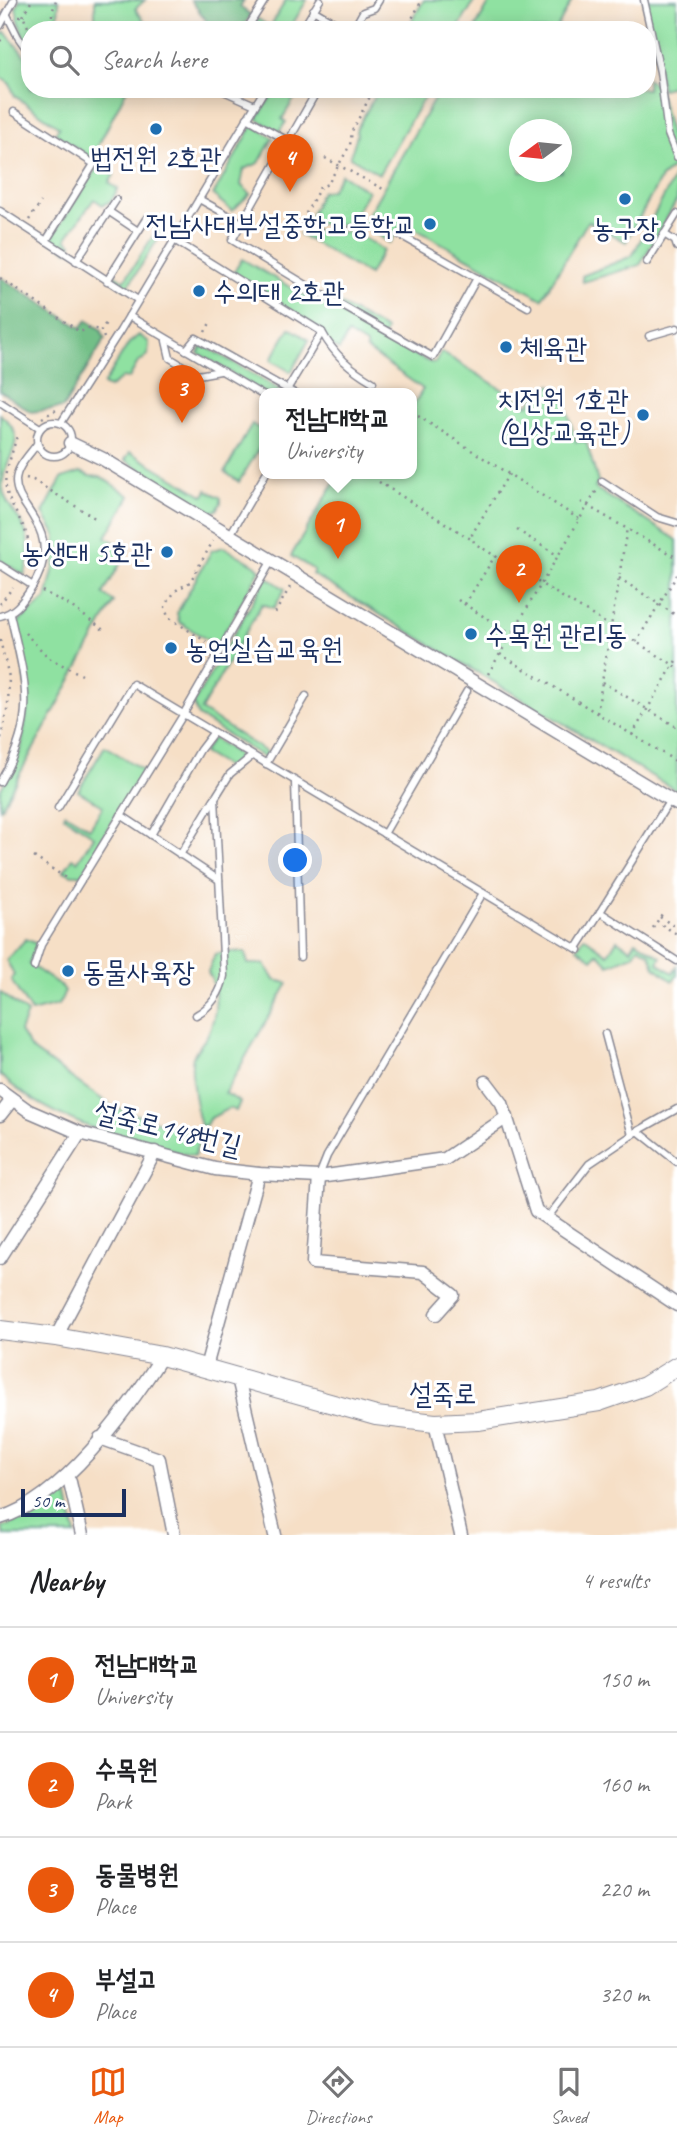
<!DOCTYPE html>
<meta charset="utf-8">
<style>
body{margin:0;font-family:Caveat,"Poor Story",sans-serif;background:#f6f6f6;color:#202124}
.compass{position:absolute;left:509px;top:119px;width:63px;height:63px;border-radius:50%;background:#fff;box-shadow:0 4px 18px #0003;rotate:255deg}
.scale{position:absolute;left:21px;bottom:18px;width:105px;box-sizing:border-box;padding-left:7px;border:4px solid #1b2f5e;border-top:0;font-size:19px;line-height:24px;white-space:nowrap;color:#1b2f5e;-webkit-text-stroke:5px #fff;paint-order:stroke}
.you{position:absolute;left:296px;top:861px;width:24px;height:24px;margin:-18px;border:5px solid #fff;border-radius:50%;background:#1a73e8;box-shadow:0 0 0 10px #1a73e833}
.badge{display:grid;place-items:center;width:46px;height:46px;border-radius:50%;background:#ea580c;color:#fff;font-size:23px;font-weight:700}
.pin{position:absolute;translate:-50% -58px;filter:drop-shadow(0 2px 4px #0008)}
.pin::after{content:'';position:absolute;top:37px;width:24px;height:21px;background:inherit;clip-path:polygon(0 0,100% 0,50% 100%)}
.popup{position:absolute;left:259px;top:388px;width:158px;height:91px;box-sizing:border-box;display:grid;place-content:center;border-radius:14px;background:#fff;filter:drop-shadow(0 2px 5px #0005);font-size:23px;white-space:nowrap;color:#757577}
.popup b{font-size:26px;color:#202124}
.popup::after{content:'';position:absolute;left:50%;top:100%;margin-left:-14px;border:14px solid transparent;border-top-color:#fff}
.list{margin:0;padding:0;list-style:none}
h2{display:flex;justify-content:space-between;align-items:center;height:91px;margin:0;padding:0 28px;font-size:30px}
h2 small{font-size:23px;font-weight:400;color:#757577}
.list li{display:grid;grid-template-columns:46px 1fr auto;gap:21px;align-items:center;box-sizing:border-box;height:105px;padding:0 28px;border-top:2px solid #e0e0e0}
.list b{display:block;font-size:26px;white-space:nowrap}
.list p{margin:0;font-size:23px;white-space:nowrap;color:#757577}
.list em{font-size:23px;font-style:normal;color:#757577}
.icon{flex:none;width:38px;height:38px;fill:none;stroke:currentColor;stroke-width:2;stroke-linecap:round;stroke-linejoin:round}
.map{position:relative;flex:none;width:677px;height:1535px;overflow:hidden}
.search{position:absolute;background:#fff;box-shadow:0 4px 18px #0003;left:21px;right:21px;top:21px;height:77px;display:flex;align-items:center;gap:18px;box-sizing:border-box;padding:0 24px;border-radius:28px;color:#757577;font-size:26px}
.sheet{height:511px;background:#fff}
nav{display:flex;justify-content:space-around;align-items:center;box-sizing:border-box;height:98px;border-top:2px solid #e0e0e0;background:#fff;font-size:19px;color:#757577}
nav a{display:grid;justify-items:center;gap:4px}
nav .on{color:#ea580c}
.map>svg:first-child{display:block}
.green{fill:#8fe1a1;stroke:#558880;stroke-width:2;fill-rule:evenodd}
.forest{fill:#73bf87;stroke:#477772;stroke-width:2}
.lines{fill:none;stroke-linecap:round;stroke-linejoin:round}
.lane-casing{stroke:#888792;stroke-width:9}
.street-casing{stroke:#888792;stroke-width:15}
.secondary-casing{stroke:#888792;stroke-width:20}
.path{stroke:#888792;stroke-width:2.5;stroke-dasharray:2 5;stroke-linecap:butt}
.lane{stroke:#fff;stroke-width:6}
.street{stroke:#fff;stroke-width:12}
.secondary{stroke:#fff;stroke-width:18}
.poi-dot{fill:#1f6fb2;stroke:#fff;stroke-width:2.5}
.labels{text-anchor:middle;dominant-baseline:central;stroke-width:6;stroke-linejoin:round;paint-order:stroke}
.poi-label{font-size:28px;fill:#1b2f5e;stroke:#fff;text-anchor:start}
.street-label{font-size:28px;fill:#1b2f5e;stroke:#fff}
</style>
<div class="map">
<svg width="677" height="1535" viewBox="0 0 677 1535">
<rect width="100%" height="100%" fill="#fff"/>
<filter id="ink" filterUnits="userSpaceOnUse"><feTurbulence type="fractalNoise" baseFrequency=".0143" numOctaves="2"/><feDisplacementMap in="SourceGraphic" scale="14" xChannelSelector="R" yChannelSelector="G"/><feConvolveMatrix kernelMatrix="1 2 1 2 8 2 1 2 1" color-interpolation-filters="sRGB"/></filter>
<filter id="wash" filterUnits="userSpaceOnUse"><feTurbulence type="fractalNoise" baseFrequency=".00686" numOctaves="4" result="noise"/><feDisplacementMap in="SourceGraphic" scale="28" xChannelSelector="R" yChannelSelector="G"/><feGaussianBlur stdDeviation="1.57" result="paint"/><feColorMatrix in="noise" values="0 0 0 0 0 0 0 0 0 0 0 0 0 0 0 0 0 1.4 0 .05"/><feComposite in="paint" operator="in"/></filter>
<g filter="url(#wash)">
<rect width="100%" height="100%" fill="#f6dfc6"/>
<g class="green">
<path d="M 20,0 L 59,0 L 57,30 L 30,30 L 30,42 L 23,38 L 16,8 Z"/>
<path d="M 95,0 L 145,0 L 135,9 L 152,30 L 95,30 Z"/>
<path d="M 286,0 L 307,0 L 289,30 L 251,30 L 258,19 L 270,27 Z"/>
<path d="M 424,0 L 475,0 L 457,30 L 406,30 Z"/>
<path d="M 491,0 L 572,0 L 558,26 L 563,30 L 474,30 Z"/>
<path d="M 644,0 L 677,0 L 677,85 L 662,89 Z"/>
<path d="M 5,32 L 30,62 L 30,89 L 127,89 L 96,150 L 102,154 L 96,162 L 55,133 L 59,127 L 15,96 L 10,84 L 0,77 L 0,36 Z"/>
<path d="M 647,79 L 657,85 L 672,140 L 677,147 L 677,164 L 661,178 L 626,242 L 588,221 L 542,299 L 403,222 L 390,243 L 362,225 L 440,89 L 647,89 ZM 520,130 L 562,130 L 562,172 L 520,172 Z"/>
<path d="M 276,89 L 300,89 L 282,119 L 286,122 L 279,132 L 257,119 Z"/>
<path d="M 379,89 L 418,89 L 426,94 L 379,174 L 350,157 L 357,135 L 356,130 Z"/>
<path d="M 253,125 L 273,138 L 259,163 L 244,169 L 241,185 L 250,194 L 232,211 L 213,195 Z"/>
<path d="M 98,166 L 114,175 L 109,183 L 118,189 L 111,201 L 103,205 L 94,199 L 66,239 L 72,244 L 68,251 L 50,240 Z"/>
<path d="M 677,172 L 677,200 L 640,265 L 583,282 L 582,276 L 632,256 Z"/>
<path d="M 341,174 L 368,191 L 349,224 L 331,225 L 308,222 L 321,192 L 331,190 Z"/>
<path d="M 151,222 L 163,223 L 164,229 L 127,288 L 124,288 L 112,279 L 115,275 L 124,281 L 157,230 L 148,224 Z"/>
<path d="M 310,228 L 322,234 L 353,231 L 383,250 L 369,275 L 299,234 Z"/>
<path d="M 242,259 L 319,304 L 323,295 L 386,330 L 383,339 L 429,362 L 435,363 L 441,352 L 528,405 L 542,389 L 551,385 L 563,394 L 576,442 L 586,441 L 598,482 L 595,488 L 677,540 L 677,791 L 312,574 L 314,570 L 291,556 L 340,473 L 412,473 L 412,408 L 423,389 L 366,349 L 366,345 L 348,334 L 339,350 L 328,344 L 322,332 L 232,275 Z"/>
<path d="M 290,328 L 309,340 L 291,372 L 271,360 Z"/>
<path d="M 139,335 L 149,342 L 148,355 L 137,364 L 129,378 L 122,378 L 109,388 L 103,385 L 129,343 Z"/>
<path d="M 203,345 L 280,390 L 278,393 L 264,393 L 198,353 Z"/>
<path d="M 0,414 C 35,443 1,454 3,488 C 4,501 14,511 21,522 C 30,536 31,559 24,575 L 0,560 Z"/>
<path d="M 252,424 L 264,432 L 264,440 L 239,482 L 225,472 Z"/>
<path d="M 130,452 L 204,496 L 207,490 L 221,498 L 221,503 L 217,510 L 212,512 L 125,460 Z"/>
<path d="M 81,472 L 89,476 L 101,477 L 130,496 L 106,537 L 128,550 L 103,594 L 114,602 L 0,810 L 0,791 L 21,750 L 29,698 L 15,625 L 46,599 L 54,567 L 56,536 L 43,513 L 62,478 Z"/>
<path d="M 224,547 L 255,565 L 260,570 L 218,644 L 214,644 L 179,622 L 177,613 L 212,550 Z"/>
<path d="M 267,577 L 285,589 L 274,608 L 262,604 L 201,710 L 269,754 L 266,759 L 198,716 L 193,704 Z"/>
<path d="M 213,738 L 237,754 L 239,760 L 230,769 L 203,753 Z"/>
<path d="M 105,746 L 144,771 L 99,843 L 98,853 L 81,875 L 72,875 L 64,871 L 73,858 L 78,861 L 94,836 L 64,816 L 65,813 L 90,828 L 103,806 L 78,791 Z"/>
<path d="M 584,937 L 608,954 L 617,940 L 631,949 L 636,941 L 661,957 L 658,963 L 673,973 L 677,967 L 677,976 L 672,981 L 655,967 L 650,954 L 639,947 L 633,955 L 609,965 L 598,953 L 592,959 L 577,948 Z"/>
<path d="M 26,939 L 37,944 L 29,964 L 61,986 L 65,992 L 58,1005 L 31,1012 L 11,980 L 14,974 L 6,960 Z"/>
<path d="M 230,952 L 245,952 L 248,964 L 265,964 L 274,980 L 288,983 L 225,1093 L 240,1102 L 236,1111 L 229,1108 L 209,1119 L 206,1125 L 201,1126 C 195,1105 191,1083 192,1062 C 192,1052 204,1043 208,1034 C 217,1015 219,990 208,972 L 215,954 Z"/>
<path d="M 0,992 L 27,1013 L 20,1032 L 31,1049 L 113,1107 L 178,1128 L 199,1140 L 194,1156 C 126,1141 52,1122 0,1075 Z"/>
<path d="M 66,1489 L 76,1535 L 4,1535 L 2,1528 L 20,1520 Z"/>
</g>
<g class="forest">
<path d="M 191,0 L 244,0 L 240,7 L 251,15 L 241,30 L 213,30 Z"/>
<path d="M 0,277 L 81,328 L 87,320 L 101,330 L 105,339 L 63,408 L 31,412 L 0,391 Z"/>
</g>
</g>
<g filter="url(#ink)">
<g class="lines">
<defs>
<g id="lane">
<path d="M 644,0 L 660,72 L 668,134 L 677,157"/>
<path d="M 313,10 L 347,30"/>
<path d="M 7,15 L 18,37 L 30,54"/>
<path d="M 0,26 L 14,0"/>
<path d="M 246,30 L 265,0"/>
<path d="M 302,30 L 320,0"/>
<path d="M 353,30 L 363,12 L 374,8 L 379,0"/>
<path d="M 219,89 L 255,105"/>
<path d="M 318,89 L 232,240 L 323,295 L 433,357 L 477,278"/>
<path d="M 14,112 L 94,164 L 46,241"/>
<path d="M 247,118 L 288,141"/>
<path d="M 199,199 L 242,223"/>
<path d="M 0,211 L 138,300"/>
<path d="M 108,211 L 138,231"/>
<path d="M 664,234 L 675,241 L 677,247"/>
<path d="M 400,235 L 528,307"/>
<path d="M 174,240 L 322,332 L 285,393"/>
<path d="M 76,261 L 116,200"/>
<path d="M 647,262 L 677,214"/>
<path d="M 107,281 L 146,219"/>
<path d="M 129,316 L 264,396"/>
<path d="M 322,332 C 334,355 351,369 373,382"/>
<path d="M 649,336 L 677,328"/>
<path d="M 166,341 L 170,358 L 198,375 L 220,371"/>
<path d="M 186,350 L 196,338 L 294,393"/>
<path d="M 0,402 L 40,428"/>
<circle cx="54" cy="439" r="17"/>
<path d="M 61,423 L 120,331 L 265,89"/>
<path d="M 602,481 L 657,517 L 677,523"/>
<path d="M 230,535 L 266,473"/>
<path d="M 0,565 L 33,586"/>
<path d="M 0,616 C 16,612 22,602 31,589 C 46,566 49,542 34,519 C 27,506 16,496 16,481 C 16,467 30,454 37,444"/>
<path d="M 266,764 L 306,696"/>
<path d="M 0,782 C 38,717 26,683 10,614"/>
<path d="M 295,782 L 300,957"/>
<path d="M 670,800 L 600,912 L 677,961"/>
<path d="M 58,808 L 133,684 L 579,950"/>
<path d="M 121,815 L 219,880"/>
<path d="M 384,834 L 467,691"/>
<path d="M 151,835 L 200,750 L 213,733"/>
<path d="M 180,855 L 214,799"/>
<path d="M 577,948 L 600,912"/>
<path d="M 34,967 L 41,945 L 183,715 L 272,560"/>
<path d="M 196,1015 C 212,1006 221,993 224,976 L 215,798 L 230,774 L 252,756"/>
<path d="M 605,1034 L 632,1135"/>
<path d="M 638,1131 L 677,1162"/>
<path d="M 319,1176 L 327,1156 L 483,893"/>
<path d="M 548,1217 L 589,1164 L 638,1131 L 677,1109"/>
</g>
<g id="street">
<path d="M 70,443 L 103,459 L 677,804"/>
<path d="M 486,1082 L 502,1103 L 536,1211 L 677,1305"/>
<path d="M 0,1090 L 29,1111 L 80,1133 L 215,1169 L 259,1174 L 319,1177 L 445,1159 L 507,1117"/>
<path d="M 0,1115 L 12,1100"/>
<path d="M 319,1177 L 313,1263 L 423,1272 L 453,1295 L 436,1314"/>
<path d="M 0,1258 L 80,1133"/>
<path d="M 56,1337 L 155,1152"/>
<path d="M 206,1367 L 259,1174"/>
<path d="M 238,1378 L 275,1535"/>
<path d="M 435,1423 L 461,1535"/>
<path d="M 100,1438 L 159,1459 L 174,1535"/>
<path d="M 65,1477 L 70,1482 L 82,1535"/>
<path d="M 0,1518 C 62,1500 128,1409 162,1356"/>
</g>
<path id="secondary" d="M 0,1330 L 56,1337 L 162,1356 L 376,1416 L 435,1423 L 478,1421 L 599,1402 L 645,1386 L 677,1366"/>
</defs>
<use href="#lane" class="lane-casing"/>
<use href="#street" class="street-casing"/>
<use href="#secondary" class="secondary-casing"/>
<g class="path">
<path d="M 19,16 L 23,16 L 28,27 L 33,30"/>
<path d="M 23,16 L 32,0"/>
<path d="M 52,30 L 52,13 L 56,0"/>
<path d="M 406,30 L 422,0"/>
<path d="M 0,41 L 3,38"/>
<path d="M 325,158 L 383,189"/>
<path d="M 29,220 L 41,202"/>
<path d="M 300,224 L 329,230 L 362,225"/>
<path d="M 296,232 L 320,187 L 328,184 L 350,145 L 352,131 L 374,89"/>
<path d="M 0,278 L 80,332 L 89,328 L 101,330"/>
<path d="M 205,332 L 210,323"/>
<path d="M 104,338 L 101,330 L 106,323"/>
<path d="M 418,416 L 579,519"/>
<path d="M 42,418 L 56,410"/>
<path d="M 8,466 L 17,436"/>
<path d="M 6,472 C 0,512 40,522 26,570"/>
<path d="M 509,474 L 472,534 L 474,543 L 677,667"/>
<path d="M 26,478 L 33,480 L 98,520"/>
<path d="M 379,482 L 474,541"/>
<path d="M 581,502 L 677,558"/>
<path d="M 517,530 L 557,555"/>
<path d="M 619,578 L 677,616"/>
<path d="M 42,591 L 69,605 L 105,631"/>
<path d="M 458,600 L 511,634"/>
<path d="M 0,604 L 13,587"/>
<path d="M 465,604 L 495,556"/>
<path d="M 275,613 L 290,587"/>
<path d="M 25,633 L 49,658 L 82,675"/>
<path d="M 0,640 L 9,677 L 8,705 L 0,743"/>
<path d="M 636,642 L 677,575"/>
<path d="M 213,646 L 168,617 L 165,607 L 175,591 L 190,582 L 213,541"/>
<path d="M 500,654 L 677,762"/>
<path d="M 488,674 L 597,490"/>
<path d="M 602,682 L 677,727"/>
<path d="M 597,713 L 627,528"/>
<path d="M 632,735 L 677,659"/>
<path d="M 34,857 L 69,880"/>
<path d="M 660,917 L 677,928"/>
<path d="M 662,925 L 677,934"/>
<path d="M 653,928 L 662,914"/>
</g>
<use href="#lane" class="lane"/>
<use href="#street" class="street"/>
<use href="#secondary" class="secondary"/>
</g>
</g>
<g class="poi-dot">
<circle cx="156" cy="129" r="7"/>
<circle cx="625" cy="199" r="7"/>
<circle cx="430" cy="224" r="7"/>
<circle cx="199" cy="291" r="7"/>
<circle cx="506" cy="347" r="7"/>
<circle cx="643" cy="415" r="7"/>
<circle cx="167" cy="552" r="7"/>
<circle cx="471" cy="634" r="7"/>
<circle cx="171" cy="648" r="7"/>
<circle cx="68" cy="971" r="7"/>
</g>
<g class="labels">
<g class="poi-label">
<text x="156" y="157" text-anchor="middle">법전원 2호관</text>
<text x="416" y="224" text-anchor="end">전남사대부설중학고등학교</text>
<text x="625" y="227" text-anchor="middle">농구장</text>
<text x="213" y="291">수의대 2호관</text>
<text x="520" y="347">체육관</text>
<text x="629" y="399" text-anchor="end">치전원 1호관<tspan x="629" dy="32">(임상교육관)</tspan></text>
<text x="153" y="552" text-anchor="end">농생대 5호관</text>
<text x="485" y="634">수목원 관리동</text>
<text x="185" y="648">농업실습교육원</text>
<text x="82" y="971">동물사육장</text>
</g>
<g class="street-label">
<text transform="translate(168 1128) rotate(14)">설죽로148번길</text>
<text x="443" y="1393">설죽로</text>
</g>
</g>
</svg>
<svg class="compass" viewBox="-18 -18 36 36"><path d="M0-13l5 13h-10z" fill="#e53935"/><path d="M0 13l5-13h-10z" fill="#757577"/></svg>
<div class="scale">50 m</div>
<div class="you"></div>
<div class="pin badge" style="left:338px;top:559px">1</div>
<div class="popup"><b>전남대학교</b>University</div>
<div class="pin badge" style="left:519px;top:603px">2</div>
<div class="pin badge" style="left:182px;top:423px">3</div>
<div class="pin badge" style="left:290px;top:192px">4</div>
<div class="search"><svg class="icon" aria-label="search" viewBox="0 0 24 24"><circle cx="10" cy="10" r="6"/><path d="M15 15l6 6"/></svg>Search here</div>
</div>
<section class="sheet">
<h2>Nearby<small>4 results</small></h2>
<ul class="list">
<li><span class="badge">1</span><div><b>전남대학교</b><p>University</p></div><em>150 m</em></li>
<li><span class="badge">2</span><div><b>수목원</b><p>Park</p></div><em>160 m</em></li>
<li><span class="badge">3</span><div><b>동물병원</b><p>Place</p></div><em>220 m</em></li>
<li><span class="badge">4</span><div><b>부설고</b><p>Place</p></div><em>320 m</em></li>
</ul>
</section>
<nav>
<a class="on"><svg class="icon" aria-label="map" viewBox="0 0 24 24"><path d="M3 6l6-2 6 2 6-2v14l-6 2-6-2-6 2zM9 4v14M15 6v14"/></svg>Map</a>
<a><svg class="icon" aria-label="directions" viewBox="0 0 24 24"><path d="M12 3l9 9-9 9-9-9zM9 14v-3h6M13 9l2 2-2 2"/></svg>Directions</a>
<a><svg class="icon" aria-label="saved" viewBox="0 0 24 24"><path d="M7 4h10v16l-5-4-5 4z"/></svg>Saved</a>
</nav>
